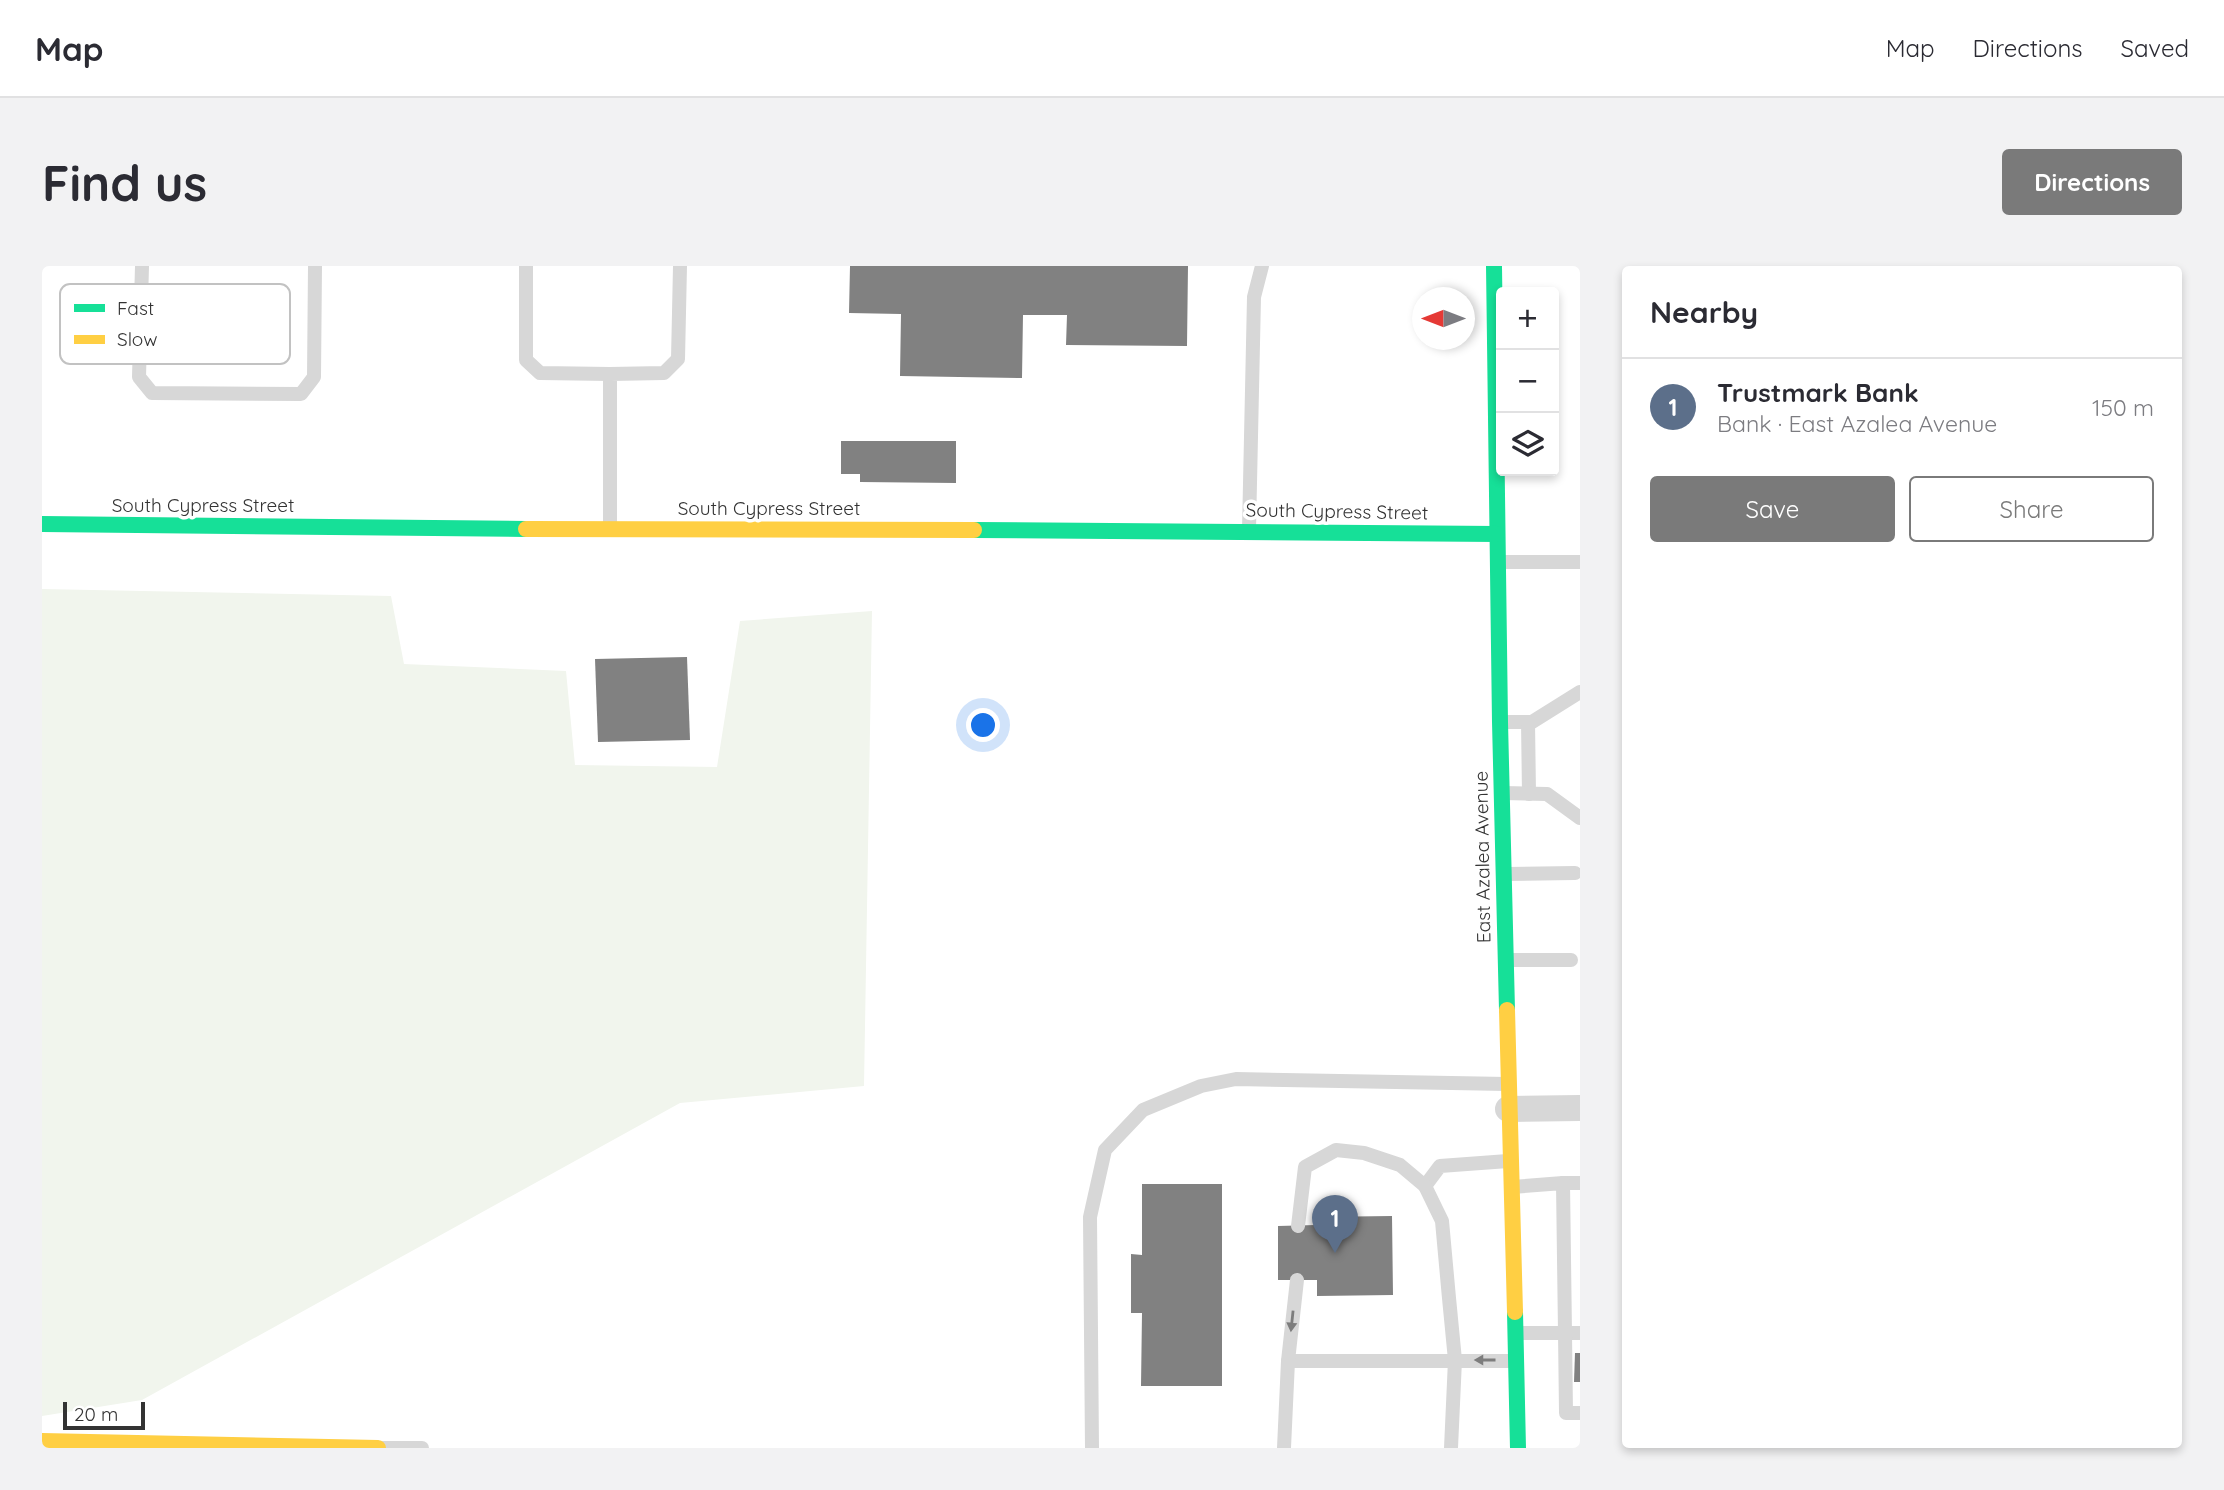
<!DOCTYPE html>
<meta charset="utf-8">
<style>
body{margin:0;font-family:Quicksand,sans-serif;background:#f2f2f3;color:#2b2b33}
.controls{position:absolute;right:21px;top:21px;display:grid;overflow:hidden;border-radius:7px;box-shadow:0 4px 10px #0003}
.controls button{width:63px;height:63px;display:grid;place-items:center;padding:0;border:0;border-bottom:2px solid #e1e1e2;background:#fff;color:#2b2b33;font:35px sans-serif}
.compass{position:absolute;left:1370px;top:21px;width:63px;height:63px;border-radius:50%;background:#fff;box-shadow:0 4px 10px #0003;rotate:270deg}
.scale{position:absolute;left:21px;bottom:18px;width:82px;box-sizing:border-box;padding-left:7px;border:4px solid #333;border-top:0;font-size:19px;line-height:24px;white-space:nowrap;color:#333;-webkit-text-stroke:5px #fff;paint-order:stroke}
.you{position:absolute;left:942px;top:460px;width:24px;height:24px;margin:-18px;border:5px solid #fff;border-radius:50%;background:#1a73e8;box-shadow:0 0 0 10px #1a73e833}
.badge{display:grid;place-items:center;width:46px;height:46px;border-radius:50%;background:#7a7a7a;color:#fff;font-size:23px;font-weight:700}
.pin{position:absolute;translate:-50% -58px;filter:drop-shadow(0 2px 4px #0008)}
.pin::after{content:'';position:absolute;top:37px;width:24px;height:21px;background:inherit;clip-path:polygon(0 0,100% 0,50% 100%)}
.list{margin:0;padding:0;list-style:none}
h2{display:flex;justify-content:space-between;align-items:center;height:91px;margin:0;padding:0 28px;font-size:30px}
h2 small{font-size:23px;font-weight:400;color:#7c7c81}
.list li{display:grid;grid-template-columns:46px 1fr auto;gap:21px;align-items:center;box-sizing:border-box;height:98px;padding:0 28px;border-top:2px solid #e1e1e2}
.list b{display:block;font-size:26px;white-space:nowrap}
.list p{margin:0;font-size:23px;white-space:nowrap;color:#7c7c81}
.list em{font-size:23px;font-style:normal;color:#7c7c81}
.actions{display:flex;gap:14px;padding:21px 28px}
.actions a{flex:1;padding:16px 0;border:2px solid #7a7a7a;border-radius:7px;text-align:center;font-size:24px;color:#7a7a7a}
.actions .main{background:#7a7a7a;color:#fff}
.icon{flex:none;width:38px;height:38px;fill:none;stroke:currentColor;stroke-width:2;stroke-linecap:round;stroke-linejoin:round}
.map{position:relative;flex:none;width:1538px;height:1182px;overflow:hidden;border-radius:7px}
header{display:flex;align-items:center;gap:42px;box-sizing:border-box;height:98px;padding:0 35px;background:#fff;border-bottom:2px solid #e1e1e2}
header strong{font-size:33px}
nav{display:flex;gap:38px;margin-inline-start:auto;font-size:24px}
.intro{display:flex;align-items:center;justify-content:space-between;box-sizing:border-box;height:168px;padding:0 42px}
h1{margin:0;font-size:49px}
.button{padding:18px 32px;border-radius:7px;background:#7a7a7a;color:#fff;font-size:24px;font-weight:700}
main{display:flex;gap:42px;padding:0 42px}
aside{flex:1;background:#fff;border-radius:7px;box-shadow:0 4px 10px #0003}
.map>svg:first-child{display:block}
.green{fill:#f1f5ed}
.building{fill:#818181}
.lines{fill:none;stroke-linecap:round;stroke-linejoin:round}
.lane{stroke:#d7d7d7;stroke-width:14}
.street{stroke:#d7d7d7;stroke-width:26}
.fast{stroke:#16e098;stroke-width:16}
.slow{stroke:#ffcf43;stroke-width:16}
.oneway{fill:#7d7d7d}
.labels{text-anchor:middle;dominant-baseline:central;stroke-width:7;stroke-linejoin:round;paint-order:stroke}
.street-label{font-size:19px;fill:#333;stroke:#fff}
.key{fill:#fff;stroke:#c2c2c2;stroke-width:2}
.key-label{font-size:19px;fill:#333}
</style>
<header>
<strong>Map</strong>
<nav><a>Map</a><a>Directions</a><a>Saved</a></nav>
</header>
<div class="intro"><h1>Find us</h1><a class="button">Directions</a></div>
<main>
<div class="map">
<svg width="1538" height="1182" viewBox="0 0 1538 1182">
<rect width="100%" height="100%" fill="#fff"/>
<path class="green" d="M 0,323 L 349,330 L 362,398 L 524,405 L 533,499 L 675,501 L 698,355 L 830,345 L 822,820 L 638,837 L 100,1134 L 0,1150 Z"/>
<g class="building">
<path d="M 808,0 L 1146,0 L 1145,80 L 1024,79 L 1025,49 L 981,49 L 980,112 L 858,110 L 859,48 L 807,47 Z"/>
<path d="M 799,175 L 914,175 L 914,217 L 818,216 L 818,208 L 799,208 Z"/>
<path d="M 645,391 L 648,474 L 556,476 L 553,393 Z"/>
<path d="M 1100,918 L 1180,918 L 1180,1120 L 1099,1120 L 1100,1047 L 1089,1047 L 1089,988 L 1100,989 Z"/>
<path d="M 1350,950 L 1351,1029 L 1275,1030 L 1275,1014 L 1236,1014 L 1236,960 L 1274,959 L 1274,951 Z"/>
<path d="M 1533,1087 L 1538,1087 L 1538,1116 L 1532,1116 Z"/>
</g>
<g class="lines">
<g class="lane">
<path d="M 100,0 L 97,111 L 110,127 L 259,128 L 272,111 L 273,0"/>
<path d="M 484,0 L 484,94 L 498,107 L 568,108"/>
<path d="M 568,262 L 568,108 L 622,107 L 636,93 L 638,0"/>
<path d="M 1207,264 L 1212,31 L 1220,0"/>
<path d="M 1457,296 L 1538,296"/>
<path d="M 1459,456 L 1490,456 L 1538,426"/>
<path d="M 1486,456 L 1487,528"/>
<path d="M 1461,527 L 1505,528 L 1538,552"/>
<path d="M 1464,608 L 1533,607"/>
<path d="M 1464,694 L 1529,694"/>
<path d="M 1521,917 L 1538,917"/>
<path d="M 1383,920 L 1398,900 L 1466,895"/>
<path d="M 1470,921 L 1521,917 L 1523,1067 L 1538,1067"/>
<path d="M 1256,960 L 1263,901 L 1294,884 L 1322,887 L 1358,899 L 1383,920 L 1400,955 L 1407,1032 L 1413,1094 L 1409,1182"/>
<path d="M 1475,1067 L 1523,1067 L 1524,1147 L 1538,1147"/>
<path d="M 1246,1095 L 1472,1095"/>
<path d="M 336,1182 L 380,1182"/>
<path d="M 1050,1182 L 1048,951 L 1063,884 L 1101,844 L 1159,820 L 1194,813 L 1465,818"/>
<path d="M 1242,1182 L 1246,1095 L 1255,1014"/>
</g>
<path class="street" d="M 1466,843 L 1538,842"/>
<g class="fast">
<path d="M 1452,0 L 1458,456 L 1465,744"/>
<path d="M 0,258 L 484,263"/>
<path d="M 932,264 L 1455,268"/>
<path d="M 1473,1046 L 1476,1182"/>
</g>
<g class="slow">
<path d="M 484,263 L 932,264"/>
<path d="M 1465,744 L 1473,1046"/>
<path d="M 0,1175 L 336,1182"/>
</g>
</g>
<defs><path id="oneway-solid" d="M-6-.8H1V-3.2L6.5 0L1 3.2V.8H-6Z" transform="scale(1.75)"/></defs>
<g class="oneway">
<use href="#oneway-solid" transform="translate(1250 1055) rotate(96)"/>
<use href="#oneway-solid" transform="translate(1443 1094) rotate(-180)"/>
</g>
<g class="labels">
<g class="street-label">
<text x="161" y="239">South Cypress Street</text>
<text x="727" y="242">South Cypress Street</text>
<text transform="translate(1295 245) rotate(1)">South Cypress Street</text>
<text transform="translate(1440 591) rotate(-91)">East Azalea Avenue</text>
</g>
</g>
<rect x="18" y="18" width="230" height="80" rx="10" class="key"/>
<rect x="32" y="38" width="31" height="8" fill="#16e098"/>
<rect x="32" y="69" width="31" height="9" fill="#ffcf43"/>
<g class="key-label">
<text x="75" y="49">Fast</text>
<text x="75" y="80">Slow</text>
</g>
</svg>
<div class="controls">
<button>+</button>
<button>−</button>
<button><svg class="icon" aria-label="layers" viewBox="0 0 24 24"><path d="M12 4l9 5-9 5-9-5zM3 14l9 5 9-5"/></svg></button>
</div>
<svg class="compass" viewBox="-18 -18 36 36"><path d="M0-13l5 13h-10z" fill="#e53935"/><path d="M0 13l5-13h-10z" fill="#7c7c81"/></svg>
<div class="scale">20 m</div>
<div class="you"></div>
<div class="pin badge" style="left:1293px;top:987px;background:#5c6f8a">1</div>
</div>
<aside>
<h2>Nearby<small></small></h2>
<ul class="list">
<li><span class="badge" style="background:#5c6f8a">1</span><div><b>Trustmark Bank</b><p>Bank · East Azalea Avenue</p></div><em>150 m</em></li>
</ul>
<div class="actions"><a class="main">Save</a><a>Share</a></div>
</aside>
</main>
